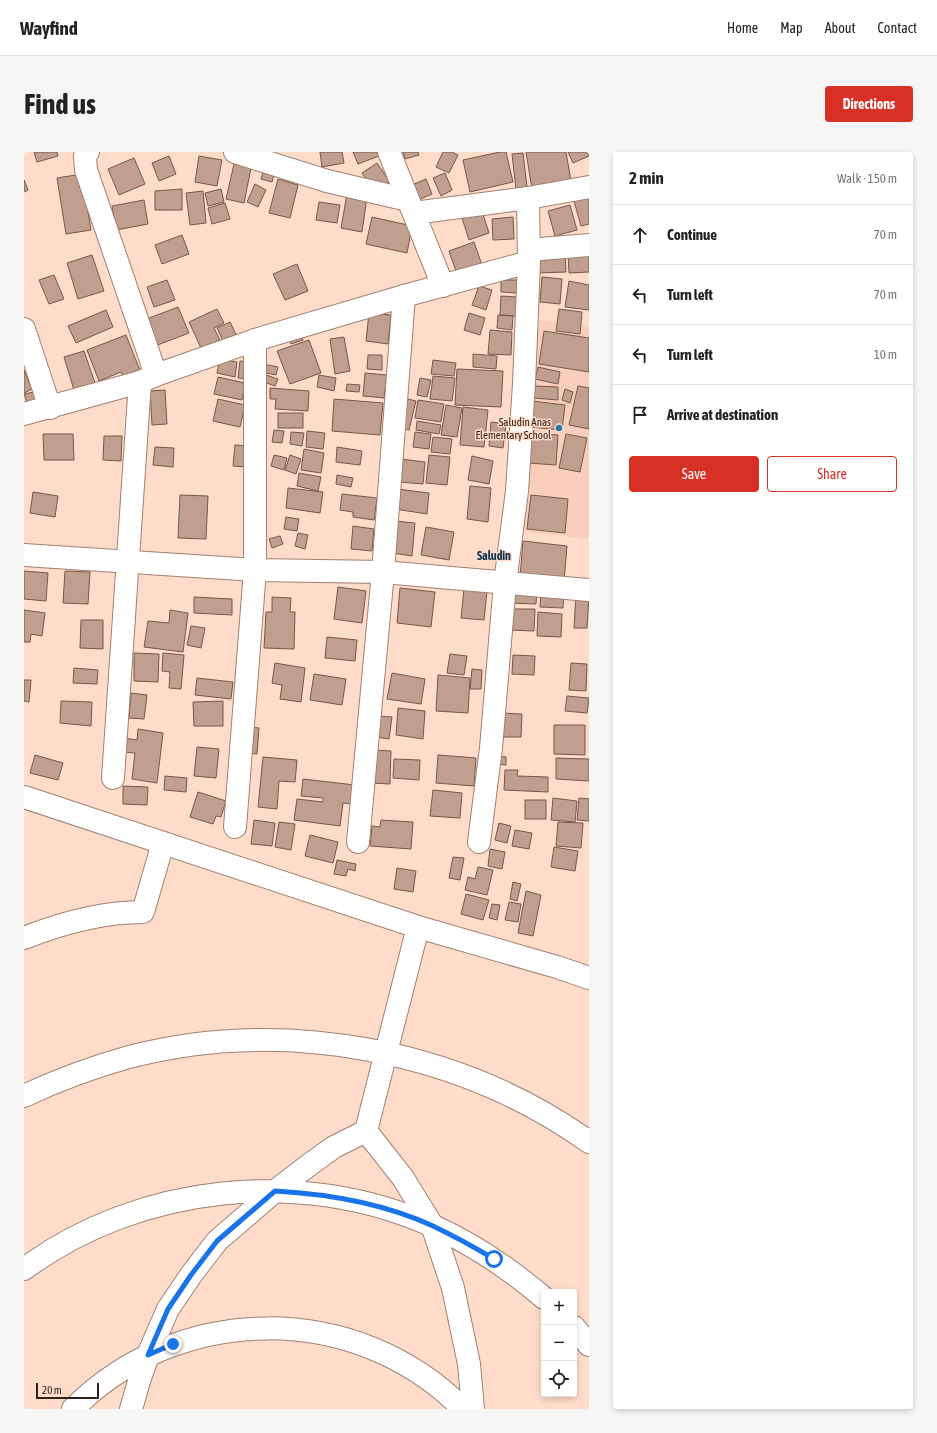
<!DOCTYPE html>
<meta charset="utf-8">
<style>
body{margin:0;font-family:"Asap Condensed",sans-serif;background:#f6f6f6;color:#222}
.controls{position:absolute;right:12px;bottom:12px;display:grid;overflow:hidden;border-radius:4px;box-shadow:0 2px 6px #0003}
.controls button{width:36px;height:36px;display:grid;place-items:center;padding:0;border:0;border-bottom:1px solid #e0e0e0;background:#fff;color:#222;font:20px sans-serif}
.scale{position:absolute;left:12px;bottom:10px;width:63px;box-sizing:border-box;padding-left:4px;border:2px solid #2c2019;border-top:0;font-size:11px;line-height:14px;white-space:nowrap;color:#2c2019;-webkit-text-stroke:3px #ffdbca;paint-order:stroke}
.stop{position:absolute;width:12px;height:12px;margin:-9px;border:3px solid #1a73e8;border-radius:50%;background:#fff}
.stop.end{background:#1a73e8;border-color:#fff;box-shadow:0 1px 4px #0008}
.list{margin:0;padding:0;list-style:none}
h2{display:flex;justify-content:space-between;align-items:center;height:52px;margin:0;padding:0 16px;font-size:17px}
h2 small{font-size:13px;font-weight:400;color:#767676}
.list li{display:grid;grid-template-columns:26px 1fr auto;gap:12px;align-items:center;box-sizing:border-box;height:60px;padding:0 16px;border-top:1px solid #e0e0e0}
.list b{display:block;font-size:15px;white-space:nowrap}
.list em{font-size:13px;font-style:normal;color:#767676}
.actions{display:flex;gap:8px;padding:12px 16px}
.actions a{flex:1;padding:9px 0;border:1px solid #d93025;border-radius:4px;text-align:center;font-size:14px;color:#d93025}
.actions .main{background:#d93025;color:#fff}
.icon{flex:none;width:22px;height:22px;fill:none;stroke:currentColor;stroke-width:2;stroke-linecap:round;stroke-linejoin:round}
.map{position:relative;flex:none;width:565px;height:1257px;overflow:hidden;border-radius:4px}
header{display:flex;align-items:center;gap:24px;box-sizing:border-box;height:56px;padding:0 20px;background:#fff;border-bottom:1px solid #e0e0e0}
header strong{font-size:19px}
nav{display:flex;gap:22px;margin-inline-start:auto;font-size:14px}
.intro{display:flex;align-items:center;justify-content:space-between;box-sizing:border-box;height:96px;padding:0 24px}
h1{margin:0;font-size:28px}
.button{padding:10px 18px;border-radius:4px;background:#d93025;color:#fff;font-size:14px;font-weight:700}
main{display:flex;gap:24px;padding:0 24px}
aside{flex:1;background:#fff;border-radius:4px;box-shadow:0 2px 6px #0003}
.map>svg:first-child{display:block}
.built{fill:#f9cebb}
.building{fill:#c19f8f;stroke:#755748}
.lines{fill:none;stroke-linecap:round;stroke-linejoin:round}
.minor-casing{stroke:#a08070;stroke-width:24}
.minor{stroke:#fff;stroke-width:22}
.route{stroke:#1a73e8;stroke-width:5}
.poi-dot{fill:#2a77a9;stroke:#ffdbca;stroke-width:1.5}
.labels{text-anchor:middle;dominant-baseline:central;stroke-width:3;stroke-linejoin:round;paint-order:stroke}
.poi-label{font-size:11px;fill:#2c2019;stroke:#ffdbca;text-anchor:end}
.neighbourhood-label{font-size:12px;font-weight:bold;fill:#10354d;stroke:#ffdbca}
</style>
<header>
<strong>Wayfind</strong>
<nav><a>Home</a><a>Map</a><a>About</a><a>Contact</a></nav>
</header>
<div class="intro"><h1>Find us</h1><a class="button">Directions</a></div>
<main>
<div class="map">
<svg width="565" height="1257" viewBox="0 0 565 1257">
<rect width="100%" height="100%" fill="#ffdbca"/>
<path class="built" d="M 515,168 L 565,174 L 565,387 L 494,379 Z"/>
<g class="building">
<path d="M 10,0 L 33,0 L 34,4 L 13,10 Z"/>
<path d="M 296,0 L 318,0 L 320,11 L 298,15 Z"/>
<path d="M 329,0 L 353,0 L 355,4 L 334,12 Z"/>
<path d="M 379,0 L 394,0 L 395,3 L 381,7 Z"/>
<path d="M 419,0 L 428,0 L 434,3 L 425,21 L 412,15 Z"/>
<path d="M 476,0 L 482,0 L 489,30 L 446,40 L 439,8 Z"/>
<path d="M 502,0 L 542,0 L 547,29 L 508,37 Z"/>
<path d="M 544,0 L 563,0 L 565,4 L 549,11 Z"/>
<path d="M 499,1 L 503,35 L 492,37 L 488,2 Z"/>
<path d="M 145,4 L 152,22 L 135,29 L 128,11 Z"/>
<path d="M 175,4 L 198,8 L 193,34 L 171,30 Z"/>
<path d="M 110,6 L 121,32 L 95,43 L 84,17 Z"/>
<path d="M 353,11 L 366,30 L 351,40 L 338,21 Z"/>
<path d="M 210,12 L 227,16 L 220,51 L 202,47 Z"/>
<path d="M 239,20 L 250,22 L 248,30 L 237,27 Z"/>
<path d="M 421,21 L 428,38 L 417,44 L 409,26 Z"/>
<path d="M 58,22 L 67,78 L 42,82 L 33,26 Z"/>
<path d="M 254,27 L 274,33 L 266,66 L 245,61 Z"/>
<path d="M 402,27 L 408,42 L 394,48 L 388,33 Z"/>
<path d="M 0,28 L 4,38 L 0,40 Z"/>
<path d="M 231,32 L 242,38 L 234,55 L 223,50 Z"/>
<path d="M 158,37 L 158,58 L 131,58 L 131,39 Z"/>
<path d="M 197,37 L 200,50 L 184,54 L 181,41 Z"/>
<path d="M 565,37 L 565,72 L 557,74 L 548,42 Z"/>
<path d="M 179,39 L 182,71 L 166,73 L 162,41 Z"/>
<path d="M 323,42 L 343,45 L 338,80 L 317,76 Z"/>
<path d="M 120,48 L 124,72 L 92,78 L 88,54 Z"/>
<path d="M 295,50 L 316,53 L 313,71 L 292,68 Z"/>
<path d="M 201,51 L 206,67 L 188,72 L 184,56 Z"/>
<path d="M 546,53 L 553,78 L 531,84 L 524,59 Z"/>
<path d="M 458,59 L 465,81 L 445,88 L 438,66 Z"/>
<path d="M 348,65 L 388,74 L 383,101 L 342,92 Z"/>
<path d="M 489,65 L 490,87 L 469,88 L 468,67 Z"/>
<path d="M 158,83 L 165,102 L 138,112 L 131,93 Z"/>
<path d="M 450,90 L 458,113 L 433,122 L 425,99 Z"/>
<path d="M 541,99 L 542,120 L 513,121 L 512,100 Z"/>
<path d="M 544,101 L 565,101 L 565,120 L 545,121 Z"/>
<path d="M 68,103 L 80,139 L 54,147 L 43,111 Z"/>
<path d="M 273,112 L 284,139 L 261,148 L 249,122 Z"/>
<path d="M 30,123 L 40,147 L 25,152 L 15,128 Z"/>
<path d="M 518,125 L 538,127 L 536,152 L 516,150 Z"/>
<path d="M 143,128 L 151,148 L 130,155 L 123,135 Z"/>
<path d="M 477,128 L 494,128 L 493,141 L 477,140 Z"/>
<path d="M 545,129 L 565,133 L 565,158 L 541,155 Z"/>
<path d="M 455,134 L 468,138 L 462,158 L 448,153 Z"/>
<path d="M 477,144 L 493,145 L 492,164 L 476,163 Z"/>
<path d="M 154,155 L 165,181 L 131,194 L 120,168 Z"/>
<path d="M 193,157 L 200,171 L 190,176 L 196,188 L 177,196 L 165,170 Z"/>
<path d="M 535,157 L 558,160 L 556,182 L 532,179 Z"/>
<path d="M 82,158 L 89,175 L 52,191 L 44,174 Z"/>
<path d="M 345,161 L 367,163 L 364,192 L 342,189 Z"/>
<path d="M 445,161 L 461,166 L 456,183 L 440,178 Z"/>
<path d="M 474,163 L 489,164 L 488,178 L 473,176 Z"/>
<path d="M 206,170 L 215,189 L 202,195 L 193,176 Z"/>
<path d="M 466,178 L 488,180 L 487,203 L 464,202 Z"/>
<path d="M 276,179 L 279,188 L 267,192 L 264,183 Z"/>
<path d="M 520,179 L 565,186 L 565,220 L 515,212 Z"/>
<path d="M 102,183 L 117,221 L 100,227 L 97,220 L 75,229 L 63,198 Z"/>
<path d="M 320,185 L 326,219 L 311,222 L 306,187 Z"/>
<path d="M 285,188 L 297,221 L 266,232 L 253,199 Z"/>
<path d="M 60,199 L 71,231 L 50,238 L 40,205 Z"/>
<path d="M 449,202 L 473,204 L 472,217 L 449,215 Z"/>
<path d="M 344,203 L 358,203 L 358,218 L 343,217 Z"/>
<path d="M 196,207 L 213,210 L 211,225 L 193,221 Z"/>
<path d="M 409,208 L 432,211 L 430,224 L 407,222 Z"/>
<path d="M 216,209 L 227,210 L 226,227 L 214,226 Z"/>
<path d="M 239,212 L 254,215 L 252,223 L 237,220 Z"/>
<path d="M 514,215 L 536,220 L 534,232 L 511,227 Z"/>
<path d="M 433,217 L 479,219 L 477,255 L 431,253 Z"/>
<path d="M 0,218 L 8,237 L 0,241 Z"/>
<path d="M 341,221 L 363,223 L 360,246 L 339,244 Z"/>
<path d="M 239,222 L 254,227 L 251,234 L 237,229 Z"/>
<path d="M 295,223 L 312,226 L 310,239 L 293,235 Z"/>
<path d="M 409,224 L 431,226 L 428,249 L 406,247 Z"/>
<path d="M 194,225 L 221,231 L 218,248 L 190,242 Z"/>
<path d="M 396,226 L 407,228 L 403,245 L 393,243 Z"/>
<path d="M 323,232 L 336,233 L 335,240 L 322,239 Z"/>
<path d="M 511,234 L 534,235 L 534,248 L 510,246 Z"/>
<path d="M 554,234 L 565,236 L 565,277 L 545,273 Z"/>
<path d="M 246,236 L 285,239 L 284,259 L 251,257 L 252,247 L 246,247 Z"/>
<path d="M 541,237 L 549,240 L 546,251 L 538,248 Z"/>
<path d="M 141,238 L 143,272 L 128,273 L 126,239 Z"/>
<path d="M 10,240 L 14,254 L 5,256 L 0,242 Z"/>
<path d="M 380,246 L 392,249 L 385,278 L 373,275 Z"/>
<path d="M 194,247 L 221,253 L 216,275 L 189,269 Z"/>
<path d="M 310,247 L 359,251 L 356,283 L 308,279 Z"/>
<path d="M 394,248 L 420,252 L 417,270 L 391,266 Z"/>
<path d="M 508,249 L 541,253 L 538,278 L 506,275 Z"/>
<path d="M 422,253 L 438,256 L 433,285 L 417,283 Z"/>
<path d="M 439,255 L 464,258 L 460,295 L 436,293 Z"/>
<rect x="254" y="261" width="25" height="15"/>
<path d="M 393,269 L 417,273 L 415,282 L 392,278 Z"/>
<path d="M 467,270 L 482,272 L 479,296 L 465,294 Z"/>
<path d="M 250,278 L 260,279 L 258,291 L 248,290 Z"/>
<path d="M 283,279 L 301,281 L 299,297 L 282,295 Z"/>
<path d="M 267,280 L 280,281 L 278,294 L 266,292 Z"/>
<path d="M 391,280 L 407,282 L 405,297 L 389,295 Z"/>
<path d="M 506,281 L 534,283 L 532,313 L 504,311 Z"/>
<path d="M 19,282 L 49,282 L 50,308 L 20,308 Z"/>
<path d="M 542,282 L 563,286 L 556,320 L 535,316 Z"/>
<path d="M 80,284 L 98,284 L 97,309 L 79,308 Z"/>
<path d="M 409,285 L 428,287 L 426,302 L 407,300 Z"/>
<path d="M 211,293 L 223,294 L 222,315 L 209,314 Z"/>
<path d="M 131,295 L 150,296 L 149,315 L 129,313 Z"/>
<path d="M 313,295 L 338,299 L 336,313 L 312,310 Z"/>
<path d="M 280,297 L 300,301 L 297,321 L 277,318 Z"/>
<path d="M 250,303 L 263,306 L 260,318 L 247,314 Z"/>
<path d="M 266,303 L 277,307 L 272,322 L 261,318 Z"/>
<path d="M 405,303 L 426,305 L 423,333 L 402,331 Z"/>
<path d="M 448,304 L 469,309 L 465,332 L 444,328 Z"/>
<path d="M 377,307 L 401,310 L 399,332 L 375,330 Z"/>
<path d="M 275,321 L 297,325 L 294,339 L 273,334 Z"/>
<path d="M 313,323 L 329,326 L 327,335 L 312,332 Z"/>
<path d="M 446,334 L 467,336 L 464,370 L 443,367 Z"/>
<path d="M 264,336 L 299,340 L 296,361 L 262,356 Z"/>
<path d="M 373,337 L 405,341 L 403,362 L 371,357 Z"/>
<path d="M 9,340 L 34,344 L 31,365 L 6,361 Z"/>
<path d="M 318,342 L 353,346 L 350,368 L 329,365 L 329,360 L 316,358 Z"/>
<path d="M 156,343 L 184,344 L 182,387 L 154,386 Z"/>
<path d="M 507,343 L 544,347 L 541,381 L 503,377 Z"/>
<path d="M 262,365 L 275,367 L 273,379 L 260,377 Z"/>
<path d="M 371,369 L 391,371 L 388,404 L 368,401 Z"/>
<path d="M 329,374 L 350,377 L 348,399 L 327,397 Z"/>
<path d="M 402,375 L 430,380 L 425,408 L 397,403 Z"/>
<path d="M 274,381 L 284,383 L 281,397 L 271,394 Z"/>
<path d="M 256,384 L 259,392 L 248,396 L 245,387 Z"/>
<path d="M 499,389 L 543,394 L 540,429 L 496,425 Z"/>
<path d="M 0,419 L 24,421 L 22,449 L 0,447 Z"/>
<path d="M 41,419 L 66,420 L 64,452 L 39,451 Z"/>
<path d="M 314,435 L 342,439 L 338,471 L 310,467 Z"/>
<path d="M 376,436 L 411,440 L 407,475 L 373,471 Z"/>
<path d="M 440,437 L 463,439 L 460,468 L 437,466 Z"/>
<path d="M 485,437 L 513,438 L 512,452 L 484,451 Z"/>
<path d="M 517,439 L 540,440 L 539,456 L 516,455 Z"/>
<path d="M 552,443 L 565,444 L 563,476 L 550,476 Z"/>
<path d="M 170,445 L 208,447 L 208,463 L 170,461 Z"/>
<path d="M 248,445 L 267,446 L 266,460 L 271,460 L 270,497 L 240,496 L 242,460 L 248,460 Z"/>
<path d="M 487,457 L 511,457 L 510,479 L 486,478 Z"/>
<path d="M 0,458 L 21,461 L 18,484 L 7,482 L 6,490 L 0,490 Z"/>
<path d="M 146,458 L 164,461 L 159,500 L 120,495 L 124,469 L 145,471 Z"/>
<path d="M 514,460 L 538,462 L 537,485 L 513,484 Z"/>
<path d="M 57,468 L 79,468 L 79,497 L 56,496 Z"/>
<path d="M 167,474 L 181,476 L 177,496 L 163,493 Z"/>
<path d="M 303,485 L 333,488 L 331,509 L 301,506 Z"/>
<path d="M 110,501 L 135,502 L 134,530 L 110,529 Z"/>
<path d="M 139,501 L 160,503 L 157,537 L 145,536 L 146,520 L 138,519 Z"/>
<path d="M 426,502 L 443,504 L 440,523 L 423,521 Z"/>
<path d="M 489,503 L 511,504 L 510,523 L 488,522 Z"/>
<path d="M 251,511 L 281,516 L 277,550 L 256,547 L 258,533 L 248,531 Z"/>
<path d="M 547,511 L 563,512 L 562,539 L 545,538 Z"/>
<path d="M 50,516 L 74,518 L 73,532 L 49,531 Z"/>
<path d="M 448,517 L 458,518 L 457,537 L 446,537 Z"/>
<path d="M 368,521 L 401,527 L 397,552 L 363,547 Z"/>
<path d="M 290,522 L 322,527 L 318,553 L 286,548 Z"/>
<path d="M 414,523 L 446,526 L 444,561 L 412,559 Z"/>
<path d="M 173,526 L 209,530 L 207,547 L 171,543 Z"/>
<path d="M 0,528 L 7,528 L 5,550 L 0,549 Z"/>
<path d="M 107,541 L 123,543 L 120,567 L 105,566 Z"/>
<path d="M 543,544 L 565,546 L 563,561 L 541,559 Z"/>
<path d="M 37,549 L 68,550 L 67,574 L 36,571 Z"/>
<path d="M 199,549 L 199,574 L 170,574 L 169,550 Z"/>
<path d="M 374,556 L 401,559 L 399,587 L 372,583 Z"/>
<path d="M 475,561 L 498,562 L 497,585 L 475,585 Z"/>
<path d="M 354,564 L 368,565 L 365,587 L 351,585 Z"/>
<path d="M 530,573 L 561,573 L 561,603 L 530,602 Z"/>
<path d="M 226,575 L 235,576 L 233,602 L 224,601 Z"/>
<path d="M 114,577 L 139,581 L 133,631 L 108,627 L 111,601 L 99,600 L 100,586 L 113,588 Z"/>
<path d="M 173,595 L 195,597 L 192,626 L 170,624 Z"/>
<path d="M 347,598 L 367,599 L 366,632 L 347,631 Z"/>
<path d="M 11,603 L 39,611 L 34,628 L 6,621 Z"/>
<path d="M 414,603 L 452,606 L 450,634 L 412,631 Z"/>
<path d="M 473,604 L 482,605 L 482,613 L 472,612 Z"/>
<path d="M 239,605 L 273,608 L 271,630 L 255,629 L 253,657 L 234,655 Z"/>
<path d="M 532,606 L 565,607 L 565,629 L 532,627 Z"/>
<path d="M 370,607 L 396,608 L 395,628 L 369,626 Z"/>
<path d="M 481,618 L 494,618 L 493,624 L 524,625 L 524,640 L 480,638 Z"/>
<path d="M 141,624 L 163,626 L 162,640 L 140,638 Z"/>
<path d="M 279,627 L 331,633 L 329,652 L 319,651 L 316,674 L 270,668 L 273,647 L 299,650 L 299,646 L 277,644 Z"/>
<path d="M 99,634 L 124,635 L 123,653 L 99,652 Z"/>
<path d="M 409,638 L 438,641 L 436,666 L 406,664 Z"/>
<path d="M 174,640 L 202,649 L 197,665 L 192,664 L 189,672 L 166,665 Z"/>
<path d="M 529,646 L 553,649 L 551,670 L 527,668 Z"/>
<path d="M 555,646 L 565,647 L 565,669 L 553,668 Z"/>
<rect x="501" y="648" width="21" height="19"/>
<path d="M 230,668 L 251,671 L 248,694 L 227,692 Z"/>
<path d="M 357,668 L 389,670 L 387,697 L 346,694 L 348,674 L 356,675 Z"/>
<path d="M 255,670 L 271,672 L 267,698 L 251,695 Z"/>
<path d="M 534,670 L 559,671 L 557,696 L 532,694 Z"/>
<path d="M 475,671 L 487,674 L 483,691 L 471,688 Z"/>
<path d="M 491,678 L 508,681 L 505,697 L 488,694 Z"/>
<path d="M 286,683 L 314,690 L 309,711 L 281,704 Z"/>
<path d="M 530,695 L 554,699 L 551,719 L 527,715 Z"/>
<path d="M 466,697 L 481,700 L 478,717 L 464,714 Z"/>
<path d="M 429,705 L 440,706 L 436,728 L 425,726 Z"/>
<path d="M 313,708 L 332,712 L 331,719 L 324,717 L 322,724 L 310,722 Z"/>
<path d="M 454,715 L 469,718 L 463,743 L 441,738 L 444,725 L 451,727 Z"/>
<path d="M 373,716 L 392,719 L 389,740 L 370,737 Z"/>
<path d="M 489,730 L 497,732 L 493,749 L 486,747 Z"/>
<path d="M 502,739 L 517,743 L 509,784 L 494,781 Z"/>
<path d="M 442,742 L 465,748 L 459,768 L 437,762 Z"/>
<path d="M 485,750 L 497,752 L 494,770 L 481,768 Z"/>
<path d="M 468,752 L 476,753 L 473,768 L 465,766 Z"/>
</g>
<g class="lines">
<defs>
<g id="minor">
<path d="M 64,0 L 61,4 L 62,18 L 132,223"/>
<path d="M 211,0 L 303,29 L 384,48"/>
<path d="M 365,0 L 419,134"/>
<path d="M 390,61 L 504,46 L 565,35"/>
<path d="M 505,98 L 565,93"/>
<path d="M 0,177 L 26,256"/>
<path d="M 0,262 L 116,230 L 132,223 L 231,188 L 380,144 L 505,110"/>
<path d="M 0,403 L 231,418 L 359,420 L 565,438"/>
<path d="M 89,626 L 116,230"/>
<path d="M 0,645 L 394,775 L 533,815 L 565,826"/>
<path d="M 211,675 L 231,418 L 231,188"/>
<path d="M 334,690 L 359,420 L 380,144"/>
<path d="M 455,690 L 467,596 L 481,431 L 493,339 L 500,232 L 505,110 L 504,46"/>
<path d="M 0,786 C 38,771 78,760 119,760 L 139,691"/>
<path d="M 0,944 C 34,928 69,915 105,905 C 259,865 435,897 565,990"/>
<path d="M 342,979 L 379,1026 L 408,1073 L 429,1136 L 445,1212 L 449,1257"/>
<path d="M 0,1117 C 115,1032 278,1015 409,1074 C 449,1092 486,1117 520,1146"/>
<path d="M 550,1175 L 565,1193"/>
<path d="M 49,1257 C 155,1150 333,1149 439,1257"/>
<path d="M 107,1257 L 116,1226 L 124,1203 L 144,1157 L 167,1123 L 193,1089 L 251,1039 L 285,1013 L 310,995 L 342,979 L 394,775"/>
</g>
</defs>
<use href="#minor" class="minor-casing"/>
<use href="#minor" class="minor"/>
</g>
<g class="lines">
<path class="route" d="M 149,1192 L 124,1203 L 144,1157 L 167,1123 L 193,1089 L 251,1039 C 305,1042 359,1051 409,1074 C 430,1084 450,1095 470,1107"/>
</g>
<circle class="poi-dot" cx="535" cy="276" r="4"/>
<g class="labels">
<g class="poi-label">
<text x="527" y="270">Saludin Anas<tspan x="527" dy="13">Elementary School</tspan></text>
</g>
<g class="neighbourhood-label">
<text x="470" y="404">Saludin</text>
</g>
</g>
</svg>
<div class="controls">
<button>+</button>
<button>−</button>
<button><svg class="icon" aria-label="locate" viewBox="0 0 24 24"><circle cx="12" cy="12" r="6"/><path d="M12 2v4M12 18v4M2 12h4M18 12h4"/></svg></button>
</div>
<div class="scale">20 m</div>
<div class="stop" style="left:470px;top:1107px"></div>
<div class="stop end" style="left:149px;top:1192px"></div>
</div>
<aside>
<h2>2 min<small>Walk · 150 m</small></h2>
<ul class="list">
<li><svg class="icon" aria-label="ahead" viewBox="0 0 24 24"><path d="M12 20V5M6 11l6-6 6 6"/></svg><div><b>Continue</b></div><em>70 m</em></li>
<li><svg class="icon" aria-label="left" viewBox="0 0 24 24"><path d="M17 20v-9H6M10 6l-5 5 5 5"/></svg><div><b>Turn left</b></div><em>70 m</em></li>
<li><svg class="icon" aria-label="left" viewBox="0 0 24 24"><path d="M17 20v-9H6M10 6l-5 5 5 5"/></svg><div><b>Turn left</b></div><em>10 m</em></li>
<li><svg class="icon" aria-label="arrive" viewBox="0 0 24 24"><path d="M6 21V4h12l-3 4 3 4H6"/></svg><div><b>Arrive at destination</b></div></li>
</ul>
<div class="actions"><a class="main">Save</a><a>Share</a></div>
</aside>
</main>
